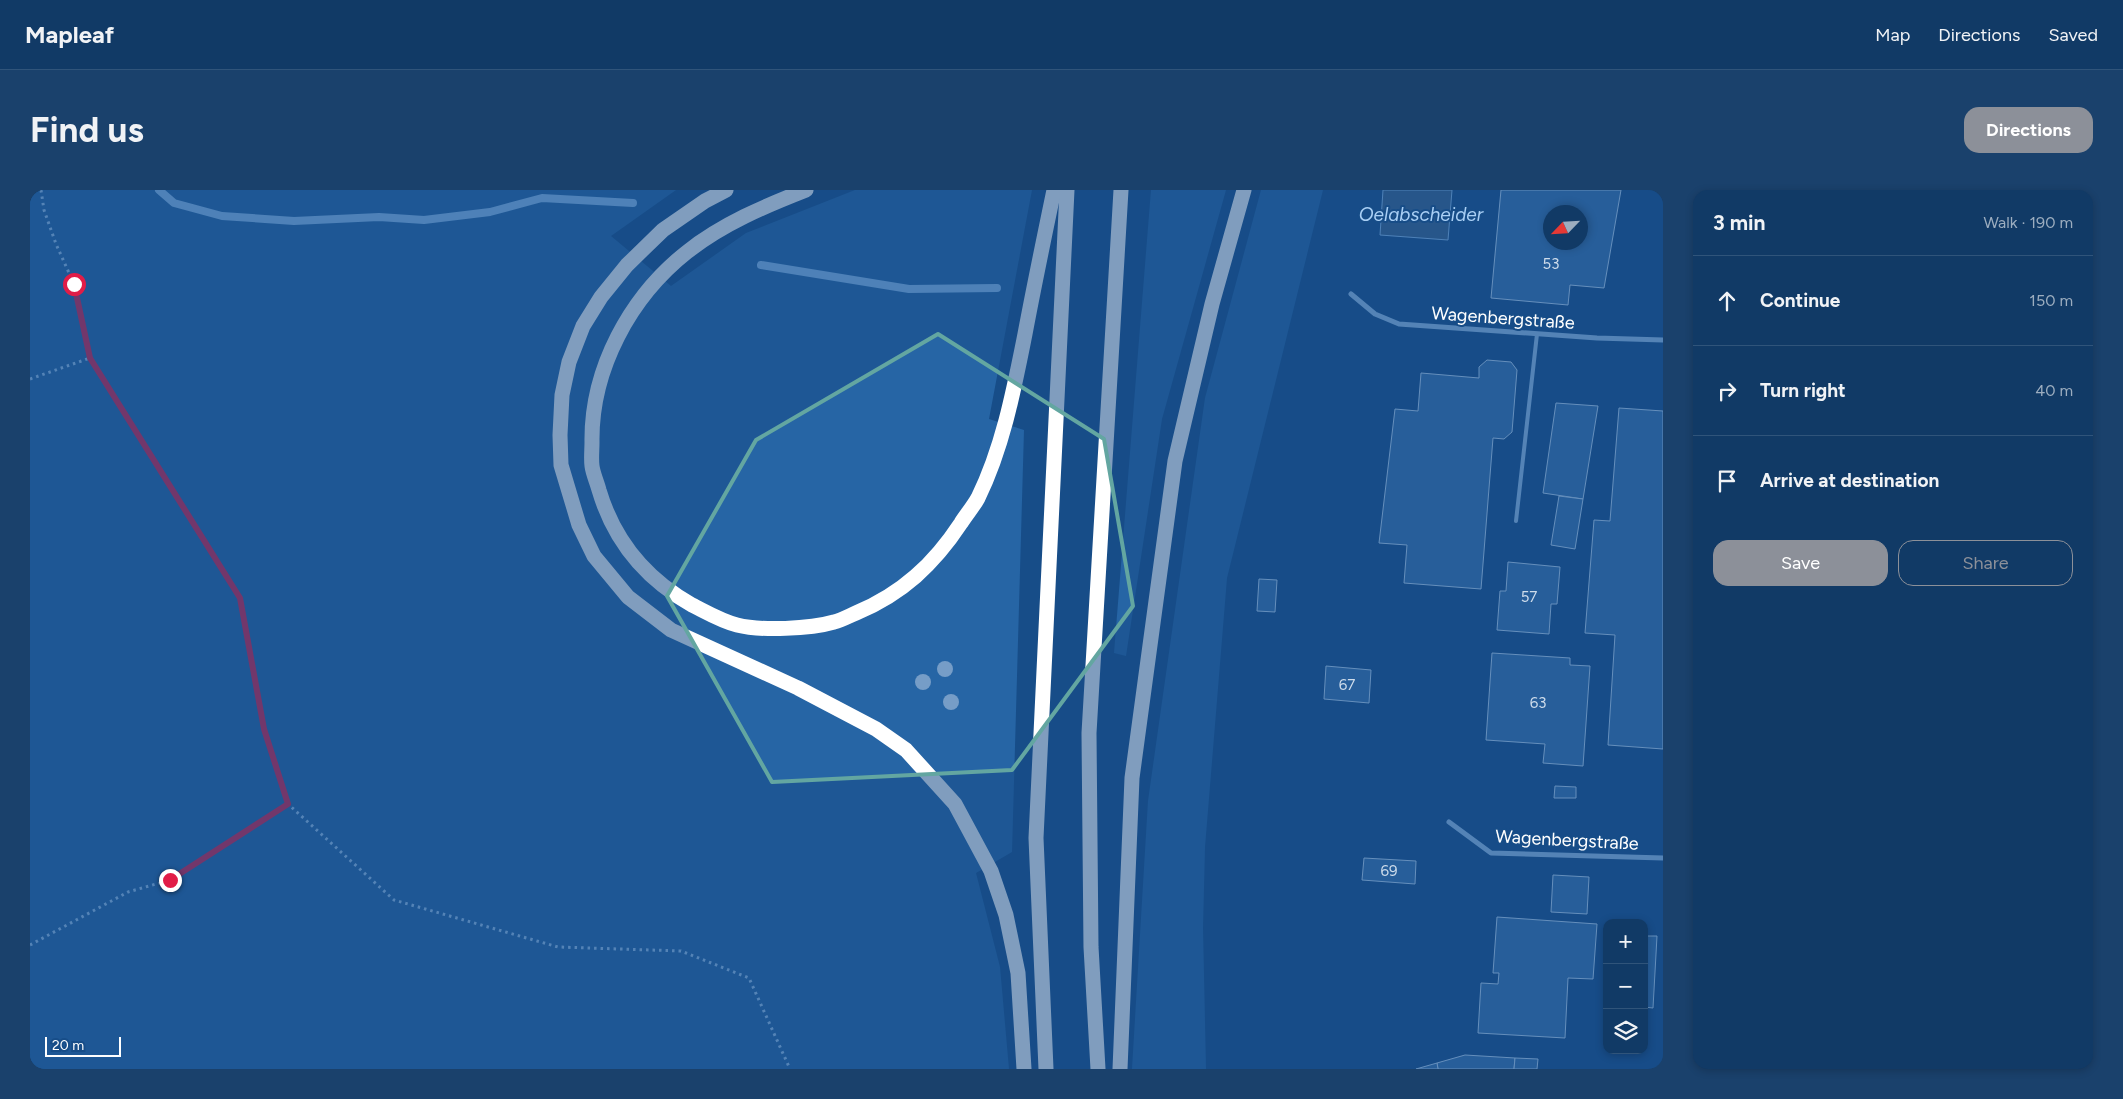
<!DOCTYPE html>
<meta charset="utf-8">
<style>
body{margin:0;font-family:Figtree,sans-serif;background:#1a416c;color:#f1f3f6}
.controls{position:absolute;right:15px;bottom:15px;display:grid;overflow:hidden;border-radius:10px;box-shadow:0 2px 8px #0003}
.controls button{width:45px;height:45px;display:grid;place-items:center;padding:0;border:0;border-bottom:1px solid #30547a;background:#113a66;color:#f1f3f6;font:25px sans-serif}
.compass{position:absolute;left:1513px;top:15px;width:45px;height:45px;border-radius:50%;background:#113a66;box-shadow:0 2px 8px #0003;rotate:245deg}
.scale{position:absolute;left:15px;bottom:12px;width:76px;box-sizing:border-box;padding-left:5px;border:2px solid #fff;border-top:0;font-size:14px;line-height:18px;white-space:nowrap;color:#fff;-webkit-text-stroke:4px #174d88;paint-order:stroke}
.stop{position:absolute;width:15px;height:15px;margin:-11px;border:4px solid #e11d48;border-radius:50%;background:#fff}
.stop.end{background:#e11d48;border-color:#fff;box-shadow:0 1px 5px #0008}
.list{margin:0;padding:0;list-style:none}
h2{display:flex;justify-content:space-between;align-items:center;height:65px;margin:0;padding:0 20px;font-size:21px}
h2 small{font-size:16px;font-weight:400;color:#9cadbf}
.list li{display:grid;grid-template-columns:32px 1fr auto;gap:15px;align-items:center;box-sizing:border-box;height:90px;padding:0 20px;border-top:1px solid #30547a}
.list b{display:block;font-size:19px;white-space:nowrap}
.list em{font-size:16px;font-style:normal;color:#9cadbf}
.actions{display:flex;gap:10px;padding:15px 20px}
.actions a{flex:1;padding:11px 0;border:1px solid #8c9099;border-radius:15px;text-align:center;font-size:18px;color:#8c9099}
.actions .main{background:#8c9099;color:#fff}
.icon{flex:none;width:28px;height:28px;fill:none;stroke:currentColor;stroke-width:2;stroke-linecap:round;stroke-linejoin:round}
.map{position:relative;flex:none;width:1633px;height:879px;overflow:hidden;border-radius:15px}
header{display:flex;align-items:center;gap:30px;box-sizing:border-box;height:70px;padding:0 25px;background:#113a66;border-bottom:1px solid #30547a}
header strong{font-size:24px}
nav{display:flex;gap:28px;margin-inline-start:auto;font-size:18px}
.intro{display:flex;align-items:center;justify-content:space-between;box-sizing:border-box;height:120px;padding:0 30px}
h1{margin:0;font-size:35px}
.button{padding:12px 22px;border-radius:15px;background:#8c9099;color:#fff;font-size:18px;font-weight:700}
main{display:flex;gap:30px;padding:0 30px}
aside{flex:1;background:#113a66;border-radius:15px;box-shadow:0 2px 8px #0003}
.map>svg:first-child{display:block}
.green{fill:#2665a5}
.water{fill:#3a628d;stroke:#90c1f1}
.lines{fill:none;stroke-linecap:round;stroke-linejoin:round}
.stream{stroke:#90c1f1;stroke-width:8}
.building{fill:#3b74af;stroke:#c3dffa;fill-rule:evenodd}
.path{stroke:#9ec6ee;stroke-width:3;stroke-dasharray:2.5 4;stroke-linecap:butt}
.lane{stroke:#9ec6ee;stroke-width:4}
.street{stroke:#9ec6ee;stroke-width:5}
.highway{stroke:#fff;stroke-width:15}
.tree{fill:#769dc7}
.route{stroke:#e11d48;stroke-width:6}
.marked{fill:none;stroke:#63a6a1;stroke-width:4;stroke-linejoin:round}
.labels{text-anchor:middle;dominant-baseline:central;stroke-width:4;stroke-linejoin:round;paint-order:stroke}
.number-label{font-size:15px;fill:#cedceb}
.street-label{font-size:18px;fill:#fff;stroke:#174d88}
.water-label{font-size:19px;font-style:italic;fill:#a9cff5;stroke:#174d88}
</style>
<header>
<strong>Mapleaf</strong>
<nav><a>Map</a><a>Directions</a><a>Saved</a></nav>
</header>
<div class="intro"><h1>Find us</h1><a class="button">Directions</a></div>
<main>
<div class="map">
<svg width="1633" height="879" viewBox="0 0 1633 879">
<rect width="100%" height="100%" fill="#174d88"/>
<g class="green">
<path d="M 0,0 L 646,0 L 581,46 L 641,96 L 716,43 L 825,0 L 1002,0 L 959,229 L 994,240 L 982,662 L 946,683 L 970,777 L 979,879 L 0,879 Z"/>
<path d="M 1121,0 L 1196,0 L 1132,229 L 1096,466 L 1084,463 Z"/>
<path d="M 1231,0 L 1293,0 L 1197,388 L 1175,657 L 1173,738 L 1176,879 L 1102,879 L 1118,611 L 1175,208 Z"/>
</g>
<path class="water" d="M 1353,0 L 1422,0 L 1418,50 L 1350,45 Z"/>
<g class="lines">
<g class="stream">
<path d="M 129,0 L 144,13 L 192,26 L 264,31 L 349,27 L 394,30 L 460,22 L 512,8 L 603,13"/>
<path d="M 731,75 L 879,99 L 967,98"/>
</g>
</g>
<g class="building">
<path d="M 1471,0 L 1591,0 L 1574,98 L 1540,95 L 1538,115 L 1461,108 ZM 1520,22 L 1550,22 L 1550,52 L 1520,52 Z"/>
<path d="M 1457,170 L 1481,172 L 1487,180 L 1482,242 L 1474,249 L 1463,248 L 1451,399 L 1374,393 L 1377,355 L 1349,353 L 1365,219 L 1388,221 L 1391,183 L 1449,188 L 1449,177 Z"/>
<path d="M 1526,213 L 1568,216 L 1553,309 L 1513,303 Z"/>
<path d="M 1589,218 L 1633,221 L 1633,559 L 1578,555 L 1585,445 L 1555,443 L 1564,330 L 1580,331 Z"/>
<path d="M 1529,306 L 1553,309 L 1545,359 L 1521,355 Z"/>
<path d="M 1478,372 L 1530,377 L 1527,414 L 1521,414 L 1519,444 L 1467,440 L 1470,401 L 1476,401 Z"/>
<path d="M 1229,389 L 1247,390 L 1245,422 L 1227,421 Z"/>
<path d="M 1462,463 L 1540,468 L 1540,475 L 1560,476 L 1553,576 L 1513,573 L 1515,554 L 1456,550 Z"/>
<path d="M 1296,476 L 1341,480 L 1339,513 L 1294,509 Z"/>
<path d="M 1525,596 L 1546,597 L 1546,608 L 1524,608 Z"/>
<path d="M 1334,668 L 1386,671 L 1385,694 L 1332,690 Z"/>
<path d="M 1523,685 L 1559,687 L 1557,724 L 1521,722 Z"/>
<path d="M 1467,727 L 1567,734 L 1563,789 L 1538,788 L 1535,848 L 1448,843 L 1451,793 L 1468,794 L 1469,783 L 1463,783 Z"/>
<path d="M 1614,746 L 1627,746 L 1623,818 L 1614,817 Z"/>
<path d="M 1435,865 L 1485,868 L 1484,879 L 1408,879 L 1407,873 Z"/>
<path d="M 1485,868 L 1508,869 L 1507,879 L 1484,879 Z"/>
<path d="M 1407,873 L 1408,879 L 1386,879 Z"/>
</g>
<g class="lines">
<g class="path">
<path d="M 11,0 L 14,20 L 26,54 L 44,94 L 60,168 L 210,408 L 234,539 L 258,614 L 364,710 L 528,757 L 651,761 L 719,788 L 760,879"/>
<path d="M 0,189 L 60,168"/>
<path d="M 0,755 L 98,702 L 140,690 L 258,614"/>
</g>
<path class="lane" d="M 1486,331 L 1507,144"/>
<g class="street">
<path d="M 1321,104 L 1345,124 L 1369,134 L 1567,148 L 1633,150"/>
<path d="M 1419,632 L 1461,663 L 1633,668"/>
</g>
<g class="highway">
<path d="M 696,0 L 675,11 L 633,40 L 597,75 L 571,107 L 553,136 L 539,172 L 532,205 L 530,245 L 531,275 L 549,335 L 564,366 L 598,407 L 641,440 L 768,498 L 846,539 L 876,560 L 925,614 L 961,681 L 976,725 L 988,783 L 994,879"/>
<path d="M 776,0 C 735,16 692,34 657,62 C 600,107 561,179 562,252 C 562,260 561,269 562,276 C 563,284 567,292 569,300 C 584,351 616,389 662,415 C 676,422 691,431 707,435 C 731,441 780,439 804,432 C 812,430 819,426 826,423 C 872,404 904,374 931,333 C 936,325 943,317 948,308 C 973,257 984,199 995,144 C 1004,96 1014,48 1024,0"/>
<path d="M 1016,879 L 1006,648 L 1037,0"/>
<path d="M 1068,879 L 1061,757 L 1059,543 L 1091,0"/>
<path d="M 1090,879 L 1102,588 L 1145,271 L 1182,114 L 1214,0"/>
</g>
</g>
<g class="tree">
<circle cx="915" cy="479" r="8"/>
<circle cx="893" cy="492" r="8"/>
<circle cx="921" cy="512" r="8"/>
</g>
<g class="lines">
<path class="route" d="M 44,94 L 60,168 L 210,408 L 234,539 L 258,614 L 140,690"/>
</g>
<path d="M0 0H1633V879H0ZM 908,144 L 1074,249 L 1103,416 L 982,580 L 742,592 L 637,406 L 726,250 Z" fill="#174d88" fill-opacity=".55" fill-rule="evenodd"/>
<path class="marked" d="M 908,144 L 1074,249 L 1103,416 L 982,580 L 742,592 L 637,406 L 726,250 Z"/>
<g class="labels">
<g class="number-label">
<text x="1521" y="74">53</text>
<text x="1499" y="407">57</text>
<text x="1317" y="495">67</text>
<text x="1508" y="513">63</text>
<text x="1359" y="681">69</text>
</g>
<g class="street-label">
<text transform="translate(1473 128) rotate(4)">Wagenbergstraße</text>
<text transform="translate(1537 650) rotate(3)">Wagenbergstraße</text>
</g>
<g class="water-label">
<text x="1391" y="24">Oelabscheider</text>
</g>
</g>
</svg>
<div class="controls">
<button>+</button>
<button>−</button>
<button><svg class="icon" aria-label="layers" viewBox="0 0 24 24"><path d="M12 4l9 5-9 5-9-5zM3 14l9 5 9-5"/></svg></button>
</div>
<svg class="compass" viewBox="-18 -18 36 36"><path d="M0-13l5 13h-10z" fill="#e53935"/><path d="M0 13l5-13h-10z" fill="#9cadbf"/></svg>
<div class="scale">20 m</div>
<div class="stop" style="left:44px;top:94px"></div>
<div class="stop end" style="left:140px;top:690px"></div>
</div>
<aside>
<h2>3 min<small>Walk · 190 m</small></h2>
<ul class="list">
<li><svg class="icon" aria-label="ahead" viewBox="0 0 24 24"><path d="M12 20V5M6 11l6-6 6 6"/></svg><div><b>Continue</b></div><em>150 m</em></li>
<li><svg class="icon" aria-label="right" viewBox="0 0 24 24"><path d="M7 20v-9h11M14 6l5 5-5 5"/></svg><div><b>Turn right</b></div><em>40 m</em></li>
<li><svg class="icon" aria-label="arrive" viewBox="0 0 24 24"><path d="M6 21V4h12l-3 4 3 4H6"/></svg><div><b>Arrive at destination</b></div></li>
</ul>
<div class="actions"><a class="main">Save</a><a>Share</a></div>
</aside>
</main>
